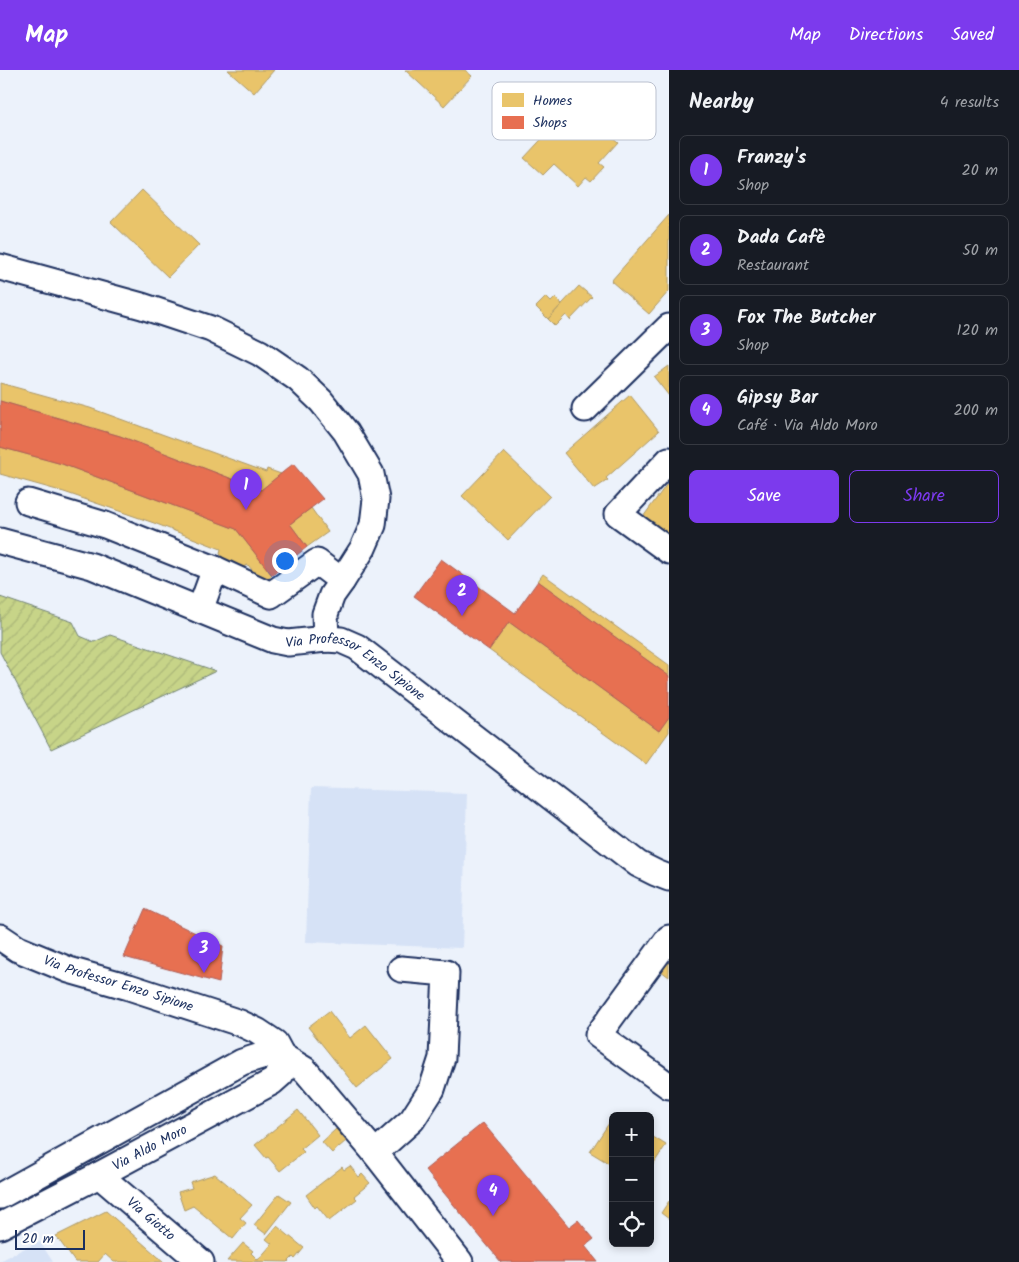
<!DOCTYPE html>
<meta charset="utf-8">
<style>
body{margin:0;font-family:Kalam,sans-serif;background:#242831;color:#f1f3f6}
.controls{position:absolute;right:15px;bottom:15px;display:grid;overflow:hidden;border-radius:8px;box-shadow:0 2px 8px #0003}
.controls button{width:45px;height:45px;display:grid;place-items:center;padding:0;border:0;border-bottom:1px solid #363941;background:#171b24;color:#f1f3f6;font:25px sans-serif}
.scale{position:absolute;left:15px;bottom:12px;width:70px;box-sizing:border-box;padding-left:5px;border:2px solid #1b2f5e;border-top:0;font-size:14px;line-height:18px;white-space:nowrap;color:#1b2f5e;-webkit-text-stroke:4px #fff;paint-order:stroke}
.you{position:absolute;left:284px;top:490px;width:18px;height:18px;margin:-12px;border:4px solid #fff;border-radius:50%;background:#1a73e8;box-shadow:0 0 0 8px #1a73e833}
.badge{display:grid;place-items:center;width:32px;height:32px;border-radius:50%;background:#7c3aed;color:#fff;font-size:16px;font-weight:700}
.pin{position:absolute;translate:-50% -41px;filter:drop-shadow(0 1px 2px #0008)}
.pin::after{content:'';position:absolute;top:26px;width:18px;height:15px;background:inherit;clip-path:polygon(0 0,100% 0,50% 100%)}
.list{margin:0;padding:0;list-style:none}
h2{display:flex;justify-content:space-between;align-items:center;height:65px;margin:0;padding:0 20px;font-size:21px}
h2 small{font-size:16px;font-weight:400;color:#9ea1a6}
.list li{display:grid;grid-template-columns:32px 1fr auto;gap:15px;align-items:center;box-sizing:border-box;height:70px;margin:0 10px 10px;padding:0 10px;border:1px solid #363941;border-radius:8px}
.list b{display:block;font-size:19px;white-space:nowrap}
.list p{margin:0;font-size:16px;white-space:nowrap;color:#9ea1a6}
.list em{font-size:16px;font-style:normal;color:#9ea1a6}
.actions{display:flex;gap:10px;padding:15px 20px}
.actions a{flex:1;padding:11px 0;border:1px solid #7c3aed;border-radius:8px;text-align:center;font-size:18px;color:#7c3aed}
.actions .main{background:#7c3aed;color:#fff}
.icon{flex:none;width:28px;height:28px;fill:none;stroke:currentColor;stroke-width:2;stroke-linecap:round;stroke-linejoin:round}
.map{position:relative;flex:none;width:669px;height:1192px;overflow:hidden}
header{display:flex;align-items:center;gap:30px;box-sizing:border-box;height:70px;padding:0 25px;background:#7c3aed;color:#fff}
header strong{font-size:24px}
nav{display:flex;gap:28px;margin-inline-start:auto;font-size:18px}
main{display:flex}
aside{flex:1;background:#171b24}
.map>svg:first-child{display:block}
.built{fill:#d6e2f6}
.garden{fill:url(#garden-furrows);stroke:#718273}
.homes{fill:#e9c46a;stroke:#ab9766}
.shops{fill:#e76f51;stroke:#aa5c55}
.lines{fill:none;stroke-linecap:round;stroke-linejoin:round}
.minor-casing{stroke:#1b2f5e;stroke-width:29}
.minor{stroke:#fff;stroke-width:25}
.labels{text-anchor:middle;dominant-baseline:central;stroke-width:5;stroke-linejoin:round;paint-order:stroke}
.street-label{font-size:14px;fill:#1b2f5e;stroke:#fff}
.key{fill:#fff;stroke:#bbc1cf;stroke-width:1}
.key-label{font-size:14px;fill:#1b2f5e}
</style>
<header>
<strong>Map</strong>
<nav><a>Map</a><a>Directions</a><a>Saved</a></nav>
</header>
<main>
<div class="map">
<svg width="669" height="1192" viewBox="0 0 669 1192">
<defs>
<pattern id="garden-furrows" width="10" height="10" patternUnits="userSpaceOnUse" patternTransform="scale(1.25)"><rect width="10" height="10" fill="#c7d488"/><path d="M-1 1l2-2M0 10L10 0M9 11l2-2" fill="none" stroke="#aab678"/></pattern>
</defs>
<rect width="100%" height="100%" fill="#ecf2fb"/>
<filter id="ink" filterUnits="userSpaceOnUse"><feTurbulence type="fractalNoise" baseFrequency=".02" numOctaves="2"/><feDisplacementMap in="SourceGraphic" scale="10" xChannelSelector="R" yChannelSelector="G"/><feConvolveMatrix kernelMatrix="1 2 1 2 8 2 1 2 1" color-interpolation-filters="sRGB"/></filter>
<g filter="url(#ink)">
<g class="built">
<path d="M 311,718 L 467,723 L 462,878 L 306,872 Z"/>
<path d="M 40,1172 L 53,1192 L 0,1192 L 0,1191 L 27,1177 Z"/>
</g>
<path class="garden" d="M 0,527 L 73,552 L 80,566 L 94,572 L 110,565 L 216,601 L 51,679 L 0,582 Z"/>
<g class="homes">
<path d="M 228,0 L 274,0 L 254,23 Z"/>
<path d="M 405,0 L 465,0 L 472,6 L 444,36 Z"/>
<path d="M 580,52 L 594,65 L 601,57 L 618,72 L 599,93 L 604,97 L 591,111 L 586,107 L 578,116 L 554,94 L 543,105 L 524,88 L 551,59 L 564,70 Z"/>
<path d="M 142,120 L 199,175 L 168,207 L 111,152 Z"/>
<path d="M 669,145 L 669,221 L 649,244 L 611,211 Z"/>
<path d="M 579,216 L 592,227 L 570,250 L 566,245 L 555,256 L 548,249 Z"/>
<path d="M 546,227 L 551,232 L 555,228 L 562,234 L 548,249 L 536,237 Z"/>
<path d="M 669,296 L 669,326 L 654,307 Z"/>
<path d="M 0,313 L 90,338 L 266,402 L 267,399 L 281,404 L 261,420 L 120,366 L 0,331 Z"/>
<path d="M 630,325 L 659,361 L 606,408 L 608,410 L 594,419 L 564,383 Z"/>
<path d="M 0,377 L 62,394 L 236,459 L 272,505 L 263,513 L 248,495 L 240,498 L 224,492 L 220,483 L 221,479 L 154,453 L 64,422 L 0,404 Z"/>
<path d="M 504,382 L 550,426 L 508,470 L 462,426 Z"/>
<path d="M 667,414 L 669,416 L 669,466 L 643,447 Z"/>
<path d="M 311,438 L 328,462 L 307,477 L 290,454 Z"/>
<path d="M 543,504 L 669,595 L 669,606 L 538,511 Z"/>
<path d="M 509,552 L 659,661 L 669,647 L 669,662 L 646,694 L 489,580 Z"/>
<path d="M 669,891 L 669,907 L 661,901 Z"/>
<path d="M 329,941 L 350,968 L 366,955 L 393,989 L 357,1018 L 308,957 Z"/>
<path d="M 298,1040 L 318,1065 L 301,1079 L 304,1082 L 280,1101 L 268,1087 L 266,1088 L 255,1075 Z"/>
<path d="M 613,1047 L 613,1096 L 590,1082 Z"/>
<path d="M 336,1059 L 346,1071 L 332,1083 L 322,1072 Z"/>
<path d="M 650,1065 L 666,1075 L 650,1099 Z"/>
<path d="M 350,1096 L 359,1107 L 362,1104 L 370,1113 L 354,1126 L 357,1129 L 329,1151 L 317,1136 L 315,1138 L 306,1125 L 342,1097 L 344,1100 Z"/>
<path d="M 215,1104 L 252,1135 L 240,1148 L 246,1153 L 233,1169 L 193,1136 L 184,1140 L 178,1122 L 192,1118 L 190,1112 Z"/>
<path d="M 279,1124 L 291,1132 L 266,1164 L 254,1155 Z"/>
<path d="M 669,1131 L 669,1149 L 661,1143 Z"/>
<path d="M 106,1141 L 164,1192 L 114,1192 L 105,1184 L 98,1192 L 75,1192 L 56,1166 Z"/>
<path d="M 277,1156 L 304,1178 L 295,1189 L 293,1187 L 288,1192 L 227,1191 L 243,1173 L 253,1181 L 251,1183 L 258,1190 L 272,1174 L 266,1169 Z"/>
</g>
<g class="shops">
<path d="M 0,331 L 120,366 L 261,420 L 293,394 L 323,429 L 290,454 L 307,477 L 272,505 L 236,459 L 62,394 L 0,377 Z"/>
<path d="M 441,489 L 515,543 L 538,511 L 669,606 L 669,647 L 659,661 L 509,552 L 489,580 L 414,526 Z"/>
<path d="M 145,839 L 223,876 L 219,913 L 124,887 Z"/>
<path d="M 483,1053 L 569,1157 L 578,1150 L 594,1169 L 585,1176 L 598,1192 L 501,1192 L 425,1100 Z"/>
</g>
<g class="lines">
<defs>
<g id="minor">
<path d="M 0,197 L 142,236 L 211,259 L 260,283 L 298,309 L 321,331 L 346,362 L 371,404 L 376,429 L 373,455 L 363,478 L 342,511 L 332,525 L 325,544 L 326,569"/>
<path d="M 585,339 L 669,257"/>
<path d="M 669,390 L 618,444 L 669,481"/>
<path d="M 28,432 L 105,455 L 215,499 L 271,525 L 317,492 L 342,511"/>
<path id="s1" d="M 0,471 L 92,496 L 273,570 L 288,573 L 326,569 L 341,570 L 357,577 L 638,794 L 656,803 L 669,808"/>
<path d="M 200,540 L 215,499"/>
<path id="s2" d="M 0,867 L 18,879 L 69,900 L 129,917 L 240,953 L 257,961 L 275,973 L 282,986 L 284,995 L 281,1004 L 272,1012 L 99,1105 L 0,1156"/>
<path d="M 669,868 L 598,965 L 669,1016"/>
<path d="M 375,1083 L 412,1050 L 432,1019 L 442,988 L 446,903 L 401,899"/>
<path id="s3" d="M 99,1105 L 201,1192"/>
<path d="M 0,1126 L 242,992 L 261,986 L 282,986 L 305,1000 L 375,1083 L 460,1192"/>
</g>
</defs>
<use href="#minor" class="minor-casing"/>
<use href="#minor" class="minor"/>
</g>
</g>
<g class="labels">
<g class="street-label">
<text stroke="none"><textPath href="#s1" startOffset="382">Via Professor Enzo Sipione</textPath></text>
<text stroke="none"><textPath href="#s2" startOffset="128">Via Professor Enzo Sipione</textPath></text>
<text transform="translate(150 1078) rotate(-28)">Via Aldo Moro</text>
<text stroke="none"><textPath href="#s3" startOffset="68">Via Giotto</textPath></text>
</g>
</g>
<rect x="492" y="12" width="164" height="58" rx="8" class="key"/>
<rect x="502" y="23" width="22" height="14" fill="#e9c46a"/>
<rect x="502" y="46" width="22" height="13" fill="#e76f51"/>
<g class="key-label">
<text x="533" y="35">Homes</text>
<text x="533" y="57">Shops</text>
</g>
</svg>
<div class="controls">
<button>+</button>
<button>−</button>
<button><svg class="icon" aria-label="locate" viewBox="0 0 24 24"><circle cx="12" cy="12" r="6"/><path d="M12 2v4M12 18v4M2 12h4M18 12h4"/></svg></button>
</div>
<div class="scale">20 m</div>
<div class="you"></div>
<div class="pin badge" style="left:246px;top:440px">1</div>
<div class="pin badge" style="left:462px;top:546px">2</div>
<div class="pin badge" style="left:204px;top:903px">3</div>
<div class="pin badge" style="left:493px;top:1146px">4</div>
</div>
<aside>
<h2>Nearby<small>4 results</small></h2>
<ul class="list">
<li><span class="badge">1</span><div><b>Franzy's</b><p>Shop</p></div><em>20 m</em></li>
<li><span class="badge">2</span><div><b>Dada Cafè</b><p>Restaurant</p></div><em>50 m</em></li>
<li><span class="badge">3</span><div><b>Fox The Butcher</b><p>Shop</p></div><em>120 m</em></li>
<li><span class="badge">4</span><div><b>Gipsy Bar</b><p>Café · Via Aldo Moro</p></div><em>200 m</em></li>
</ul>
<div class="actions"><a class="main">Save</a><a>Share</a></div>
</aside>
</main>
